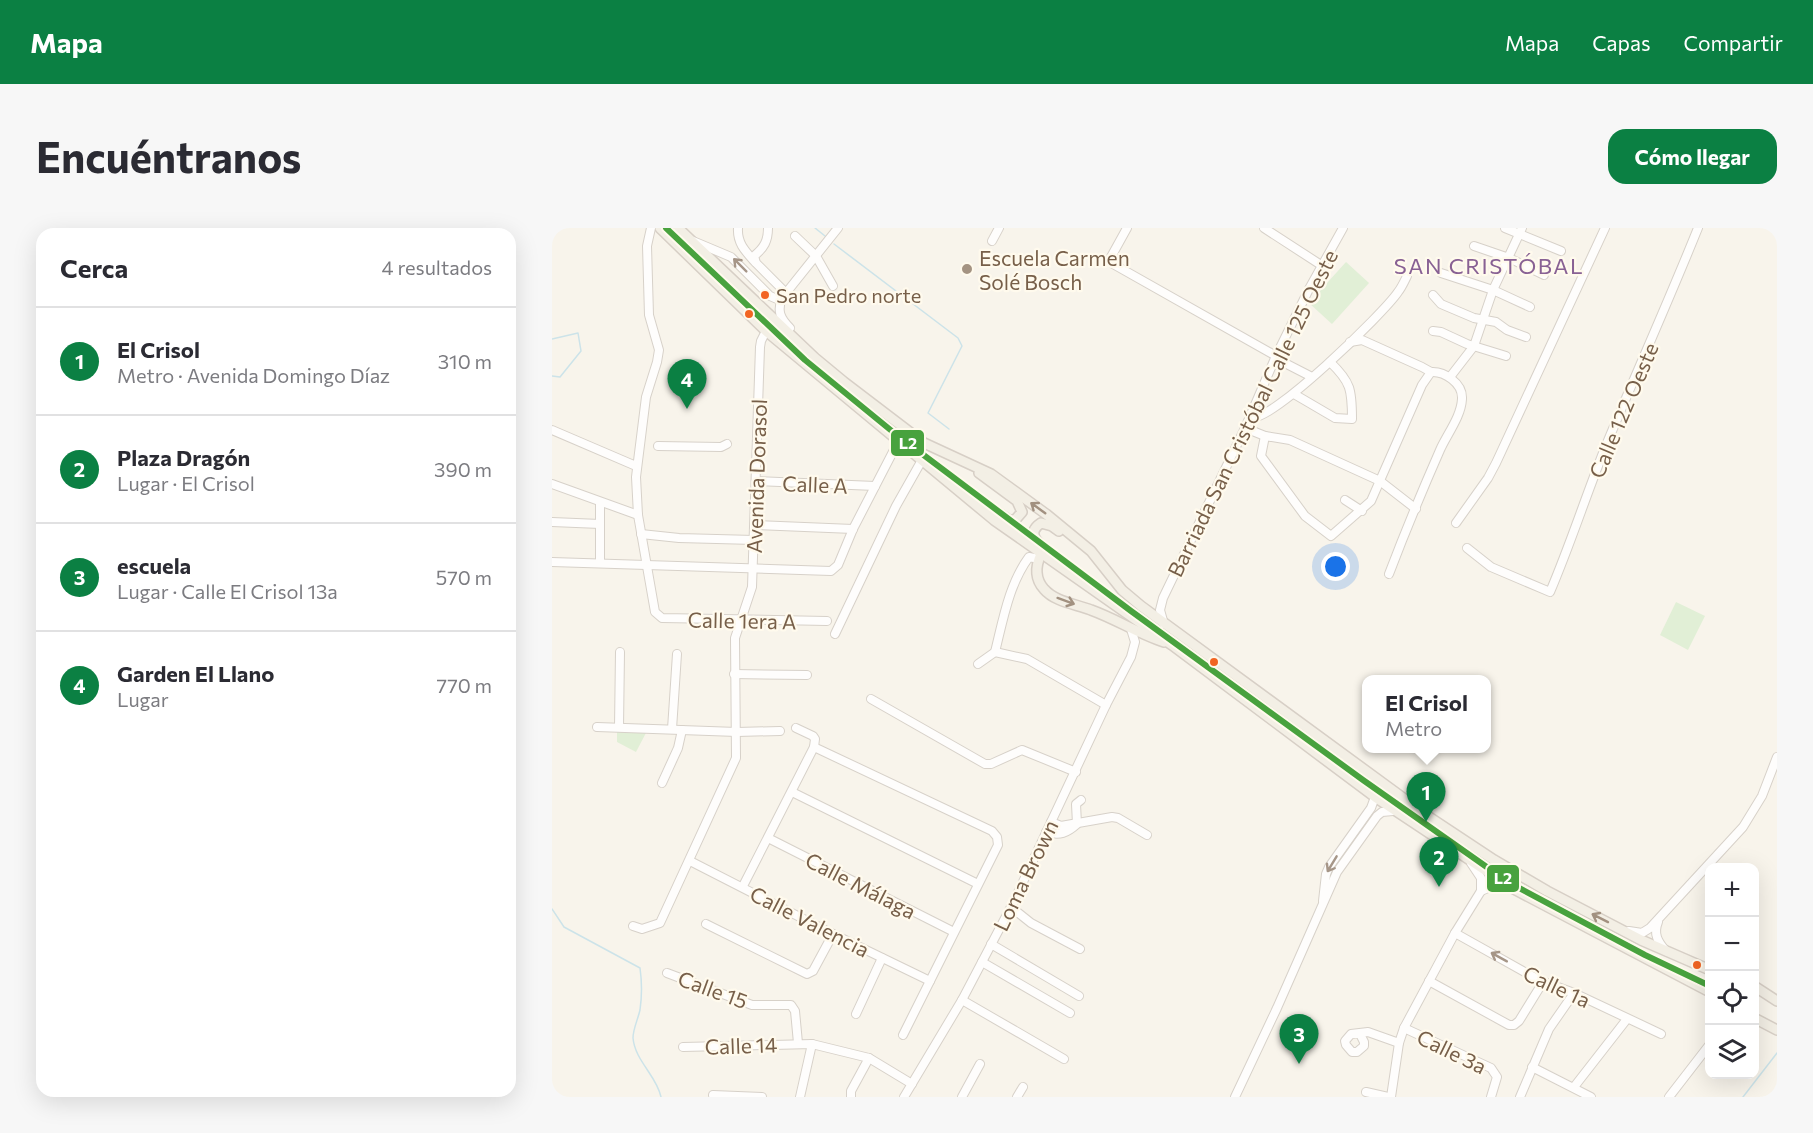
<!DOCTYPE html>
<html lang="es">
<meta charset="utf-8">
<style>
body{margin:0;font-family:Commissioner,sans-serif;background:#f7f7f7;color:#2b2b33}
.controls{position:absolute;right:18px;bottom:18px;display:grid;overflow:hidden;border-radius:12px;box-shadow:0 6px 24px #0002}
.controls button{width:54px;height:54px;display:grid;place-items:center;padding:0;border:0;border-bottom:2px solid #e1e1e2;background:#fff;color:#2b2b33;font:30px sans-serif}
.you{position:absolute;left:784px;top:339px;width:21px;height:21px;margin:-15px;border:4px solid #fff;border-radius:50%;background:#1a73e8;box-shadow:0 0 0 9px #1a73e833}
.badge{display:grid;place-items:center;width:39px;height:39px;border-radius:50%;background:#0b8043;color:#fff;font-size:20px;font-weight:700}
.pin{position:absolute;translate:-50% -50px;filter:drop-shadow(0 2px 3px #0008)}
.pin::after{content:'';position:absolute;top:32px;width:21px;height:18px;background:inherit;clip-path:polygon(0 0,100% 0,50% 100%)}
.popup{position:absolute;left:810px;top:447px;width:129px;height:78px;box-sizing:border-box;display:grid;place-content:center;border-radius:12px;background:#fff;filter:drop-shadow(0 2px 4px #0005);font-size:20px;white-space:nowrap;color:#7c7c81}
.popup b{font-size:22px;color:#2b2b33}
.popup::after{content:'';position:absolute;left:50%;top:100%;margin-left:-12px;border:12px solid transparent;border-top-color:#fff}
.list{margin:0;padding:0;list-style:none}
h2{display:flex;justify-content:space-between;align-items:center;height:78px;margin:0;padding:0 24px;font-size:26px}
h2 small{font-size:20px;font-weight:400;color:#7c7c81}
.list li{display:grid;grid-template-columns:39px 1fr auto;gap:18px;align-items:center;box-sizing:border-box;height:108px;padding:0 24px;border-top:2px solid #e1e1e2}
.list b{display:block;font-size:22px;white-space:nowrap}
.list p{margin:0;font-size:20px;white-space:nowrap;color:#7c7c81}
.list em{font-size:20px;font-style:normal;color:#7c7c81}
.icon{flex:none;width:33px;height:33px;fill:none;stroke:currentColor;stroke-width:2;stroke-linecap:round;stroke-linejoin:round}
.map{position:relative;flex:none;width:1225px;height:869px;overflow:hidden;border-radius:18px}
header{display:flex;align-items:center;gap:36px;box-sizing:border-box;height:84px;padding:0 30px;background:#0b8043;color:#fff}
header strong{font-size:28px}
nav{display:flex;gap:33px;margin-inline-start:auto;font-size:21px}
.intro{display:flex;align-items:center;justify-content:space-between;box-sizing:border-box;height:144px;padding:0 36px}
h1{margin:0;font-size:42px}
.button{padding:15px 27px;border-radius:18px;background:#0b8043;color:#fff;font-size:21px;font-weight:700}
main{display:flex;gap:36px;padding:0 36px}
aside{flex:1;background:#fff;border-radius:18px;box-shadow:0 6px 24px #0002}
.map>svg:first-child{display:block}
.green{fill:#e1efd6}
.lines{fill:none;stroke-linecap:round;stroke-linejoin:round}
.stream{stroke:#cce3e9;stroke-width:1.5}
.minor-casing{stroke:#d7d1c9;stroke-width:10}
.major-casing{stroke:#d7cfc6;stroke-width:12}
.minor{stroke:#fefdfc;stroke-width:8}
.major{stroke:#f3efe5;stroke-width:9}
.metro-1-casing{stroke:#fffaed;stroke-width:10}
.metro-1{stroke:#48a23e;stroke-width:6}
.oneway{stroke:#a69688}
.oneway2{stroke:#a29180}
.poi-dot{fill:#a49382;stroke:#fffaed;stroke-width:2}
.bus-dot{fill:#f26522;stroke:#fffaed;stroke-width:2}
.labels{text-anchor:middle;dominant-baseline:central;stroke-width:4.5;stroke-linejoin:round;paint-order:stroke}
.bus-label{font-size:20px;fill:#775f49;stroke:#fffaed;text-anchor:start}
.poi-label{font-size:21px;fill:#775f49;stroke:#fffaed;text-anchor:start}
.street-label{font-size:21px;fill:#775f49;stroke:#fffaed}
.neighbourhood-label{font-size:22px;letter-spacing:1.5px;fill:#886194;stroke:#fffaed}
.line-badge{stroke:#fffaed;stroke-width:2}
.badge-label{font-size:16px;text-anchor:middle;font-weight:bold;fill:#fff}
</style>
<header>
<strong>Mapa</strong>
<nav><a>Mapa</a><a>Capas</a><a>Compartir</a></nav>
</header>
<div class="intro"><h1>Encuéntranos</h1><a class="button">Cómo llegar</a></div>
<main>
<aside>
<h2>Cerca<small>4 resultados</small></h2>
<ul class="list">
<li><span class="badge">1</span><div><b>El Crisol</b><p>Metro · Avenida Domingo Díaz</p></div><em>310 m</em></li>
<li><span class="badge">2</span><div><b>Plaza Dragón</b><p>Lugar · El Crisol</p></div><em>390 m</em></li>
<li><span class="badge">3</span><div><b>escuela</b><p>Lugar · Calle El Crisol 13a</p></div><em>570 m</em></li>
<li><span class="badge">4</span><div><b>Garden El Llano</b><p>Lugar</p></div><em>770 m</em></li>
</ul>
</aside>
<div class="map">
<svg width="1225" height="869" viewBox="0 0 1225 869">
<rect width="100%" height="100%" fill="#f8f4eb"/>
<g class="green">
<path d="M 794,34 L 817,55 L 780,96 L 757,75 Z"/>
<path d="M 1124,374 L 1153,388 L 1136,422 L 1108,407 Z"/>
<path d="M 65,502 L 95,503 L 84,524 L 65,514 Z"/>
</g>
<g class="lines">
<g class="stream">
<path d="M 263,0 L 273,8"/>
<path d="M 282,16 L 406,110 L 410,118 L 376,185 L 397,201"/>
<path d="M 0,111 L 26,105 L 29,123 L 8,149 L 0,148"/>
<path d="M 0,681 L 12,699 L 88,740 C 90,754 90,768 88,782 C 86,791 81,801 81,810 C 83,833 105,848 109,869"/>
<path d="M 1191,869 L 1225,825"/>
</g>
<defs>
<g id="minor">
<path d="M 99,0 L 95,18 L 97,87 L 107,122 L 105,134 L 94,169 L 84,249 L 86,287 L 103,384 L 110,390 L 275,393"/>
<path d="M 186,0 C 185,15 193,23 203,34"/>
<path d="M 216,0 C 216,13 212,20 202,28 L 204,35 L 234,65"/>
<path d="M 575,0 L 559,29 L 561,36 L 724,128"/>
<path d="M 712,0 L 769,37"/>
<path d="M 953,0 L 1009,23"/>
<path d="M 243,8 L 264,28 L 281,58"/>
<path d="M 141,13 L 179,29 L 218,68 L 225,71 L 230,70"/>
<path d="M 440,13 L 447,0"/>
<path d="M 922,18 L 957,30 L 992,47"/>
<path d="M 889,45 L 941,62 L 978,79"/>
<path d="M 881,67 L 889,76 L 922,90 L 944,94 L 955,102 L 974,109"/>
<path d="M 238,100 C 228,90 225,83 230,70 L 286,0"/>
<path d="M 881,103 L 889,104 L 915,116 L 954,128"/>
<path d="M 798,114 L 810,112 L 870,139 L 879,144"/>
<path d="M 723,130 L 760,149"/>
<path d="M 898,149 L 922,118 L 941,62 L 970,0"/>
<path d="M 742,166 L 783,190 L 800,191 C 800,162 799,154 778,134"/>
<path d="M 698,190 C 718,196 832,85 846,64 C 850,59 852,54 855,48"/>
<path d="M 693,200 L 713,208 L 738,212 L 828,253 L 864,281"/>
<path d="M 0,202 L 84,238"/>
<path d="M 713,208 L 709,228 L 753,288 L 779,308 L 819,273 L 870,157 L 879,144"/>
<path d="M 106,218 L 169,219 L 175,216"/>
<path d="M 204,253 L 323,258"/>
<path d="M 0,256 L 86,287"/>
<path d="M 793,272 L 810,283"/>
<path d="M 0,294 L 48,296"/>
<path d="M 904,295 L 936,250 L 944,235 L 1053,0"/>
<path d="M 203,297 L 301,301"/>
<path d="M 89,306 L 127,310 L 202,312"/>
<path d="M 915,320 L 939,339 L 998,364 C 1019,315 1035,264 1055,215 C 1085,143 1117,72 1146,0"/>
<path d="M 0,334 L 279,343 L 286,337 L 301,301 L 346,214"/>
<path d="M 48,335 L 48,274"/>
<path d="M 837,346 C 853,304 870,263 888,222 C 895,206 909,189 910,171 C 911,155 892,143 879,144"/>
<path d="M 612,396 L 608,382 L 611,370 L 693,200 L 724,128 L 757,61 L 791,0"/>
<path d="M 283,406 L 344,278 L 370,232"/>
<path d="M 443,424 L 475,431 L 554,477"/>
<path d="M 426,436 L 443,424 C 451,392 457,356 477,329 L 487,331"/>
<path d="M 182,446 L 255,447"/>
<path d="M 319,471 L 433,536 L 439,536 L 470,522 L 524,544"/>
<path d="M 45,499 L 185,504 L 228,503"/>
<path d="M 67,499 L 68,424"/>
<path d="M 120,501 L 125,426"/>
<path d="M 262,519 L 440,603 L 445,609 L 446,617 L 351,807"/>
<path d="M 110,555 L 126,520 L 130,502"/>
<path d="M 240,564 L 426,656"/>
<path d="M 499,594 L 509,598 L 560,589 L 566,590 L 595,607"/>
<path d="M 494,604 C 508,608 515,605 525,596 L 524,576 L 529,572"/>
<path d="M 216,610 L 402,704"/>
<path d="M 138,633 L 281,706 L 378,753"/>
<path d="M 191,658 L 262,519 L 263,511 L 261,508 L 244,500"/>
<path d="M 929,663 L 941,658 L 956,659"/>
<path d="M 771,673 L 774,646 L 777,639 L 819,580 L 823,569"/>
<path d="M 459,679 L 479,695 L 528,721"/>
<path d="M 1106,694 C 1101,706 1106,714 1114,723"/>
<path d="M 154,696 L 255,746 L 261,743 L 281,706"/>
<path d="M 81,698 L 90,701 L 108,695 L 184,530 L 183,410 L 200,359 L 208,119 L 209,113 L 214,103"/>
<path d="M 1077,703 L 1090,705 L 1098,700 L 1191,599 L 1210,568 L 1225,529"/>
<path d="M 903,705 L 987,752 L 1022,765 L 1109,806"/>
<path d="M 439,716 L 527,768"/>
<path d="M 430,734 L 518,785"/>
<path d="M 115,745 L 200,777 L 239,777 L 243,783 L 246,815"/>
<path d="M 877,753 L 957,797 L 962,797 L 967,793 L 991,754"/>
<path d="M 410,772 L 512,831"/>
<path d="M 304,786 L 330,730"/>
<path d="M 852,800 L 939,840 L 945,849 L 939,869"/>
<path d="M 808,806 L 812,814 L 812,818 L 805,824 L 800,824 L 794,817 L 793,813 L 799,806 L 816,804 L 847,815"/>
<path d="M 131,819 L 260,816 L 317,830 L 360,856"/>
<path d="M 980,839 L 1039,869"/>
<path d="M 1022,859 L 1075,791"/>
<path d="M 814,864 L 836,869"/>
<path d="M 161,867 L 210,869"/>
<path d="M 248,869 L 260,816"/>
<path d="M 299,869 L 299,863 L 317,830"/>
<path d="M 352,869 L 410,772 L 462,673 L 554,477 L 579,429 L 583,414 L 579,401"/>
<path d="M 410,869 L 428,836"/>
<path d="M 465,869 L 471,859"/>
<path d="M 683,869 L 725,780 L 785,644 L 825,588 L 830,584 L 841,583"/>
<path d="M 839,869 L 847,815 L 852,800 L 903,705 L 929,663 L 929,650 L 919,635"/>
<path d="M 968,869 L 997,801 L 1022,765"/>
<path d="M 1117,869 L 1158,816"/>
</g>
<g id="major">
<path d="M 108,0 L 214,103 L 442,292 L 620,417 L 823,569 L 960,660 L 1158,764"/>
<path d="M 126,0 L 263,130 L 292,154 L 372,215 L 439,246 L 494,286 L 539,323 L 570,362 L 589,378 L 877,589 L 942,632 L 995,663 L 1089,712 L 1158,742"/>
<path d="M 418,266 L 457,292 L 463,292 L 470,284 L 465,273 L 427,245"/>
<path d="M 489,326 C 484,337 482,350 492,361 C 503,374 524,376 539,382 C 564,391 587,406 612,414"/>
<path d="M 502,327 C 491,319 471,307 489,295 L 500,298 L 507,303"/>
<path d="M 1202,758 L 1225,773"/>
<path d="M 1202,790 L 1225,802"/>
</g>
</defs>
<use href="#minor" class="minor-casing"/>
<use href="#major" class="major-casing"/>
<use href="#minor" class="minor"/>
<use href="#major" class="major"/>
<defs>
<path id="metro-1" d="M 114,0 L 253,132 L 341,204 L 579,383 L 811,552 L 956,654 L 1093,727 L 1158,758"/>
</defs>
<use href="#metro-1" class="metro-1-casing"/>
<use href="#metro-1" class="metro-1"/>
</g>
<defs><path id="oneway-shaft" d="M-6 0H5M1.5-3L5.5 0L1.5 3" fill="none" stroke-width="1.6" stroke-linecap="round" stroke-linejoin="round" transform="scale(1.5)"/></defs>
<g class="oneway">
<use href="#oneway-shaft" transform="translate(188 37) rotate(-135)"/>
<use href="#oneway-shaft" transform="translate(780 636) rotate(121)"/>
<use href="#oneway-shaft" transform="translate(947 729) rotate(-151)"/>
</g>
<g class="oneway2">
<use href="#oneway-shaft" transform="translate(486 280) rotate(-144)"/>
<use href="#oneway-shaft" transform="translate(514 373) rotate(20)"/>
<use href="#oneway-shaft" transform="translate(1048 690) rotate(-153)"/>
</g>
<circle class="poi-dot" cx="415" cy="41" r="6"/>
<g class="bus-dot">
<circle cx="213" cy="67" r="5"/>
<circle cx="197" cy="86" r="5"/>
<circle cx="662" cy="434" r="5"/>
<circle cx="1145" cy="737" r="5"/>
</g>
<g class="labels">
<g class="bus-label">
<text x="224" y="67">San Pedro norte</text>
</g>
<g class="poi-label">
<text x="427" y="29">Escuela Carmen<tspan x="427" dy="24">Solé Bosch</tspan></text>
</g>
<g class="street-label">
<text transform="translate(1071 182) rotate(-67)">Calle 122 Oeste</text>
<text transform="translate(700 185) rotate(-64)">Barriada San Cristóbal Calle 125 Oeste</text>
<text transform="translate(204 248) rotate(-88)">Avenida Dorasol</text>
<text transform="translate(263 256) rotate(2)">Calle A</text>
<text transform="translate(190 392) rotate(1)">Calle 1era A</text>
<text transform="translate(473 647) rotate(-64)">Loma Brown</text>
<text transform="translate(309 657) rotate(27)">Calle Málaga</text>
<text transform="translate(258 693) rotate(27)">Calle Valencia</text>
<text transform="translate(1005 758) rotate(25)">Calle 1a</text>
<text transform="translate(161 761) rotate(20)">Calle 15</text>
<text transform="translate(189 817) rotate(-2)">Calle 14</text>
<text transform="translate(900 823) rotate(26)">Calle 3a</text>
</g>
<g class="neighbourhood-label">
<text x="937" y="37">SAN CRISTÓBAL</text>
</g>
</g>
<g class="line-badge">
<rect x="338" y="201" width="35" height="28" rx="6" fill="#48a23e"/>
<rect x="934" y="636" width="34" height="29" rx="6" fill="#48a23e"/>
</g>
<g class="badge-label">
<text x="356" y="221">L2</text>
<text x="951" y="656">L2</text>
</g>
</svg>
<div class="controls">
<button>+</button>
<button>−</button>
<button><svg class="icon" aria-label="locate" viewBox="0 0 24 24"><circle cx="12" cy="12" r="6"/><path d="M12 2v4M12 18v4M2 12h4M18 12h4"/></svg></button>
<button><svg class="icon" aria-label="layers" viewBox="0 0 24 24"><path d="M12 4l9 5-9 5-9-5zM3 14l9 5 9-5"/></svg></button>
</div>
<div class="you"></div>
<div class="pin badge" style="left:874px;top:594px">1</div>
<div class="popup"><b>El Crisol</b>Metro</div>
<div class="pin badge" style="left:887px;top:659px">2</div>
<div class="pin badge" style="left:747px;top:836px">3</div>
<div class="pin badge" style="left:135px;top:181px">4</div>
</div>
</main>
